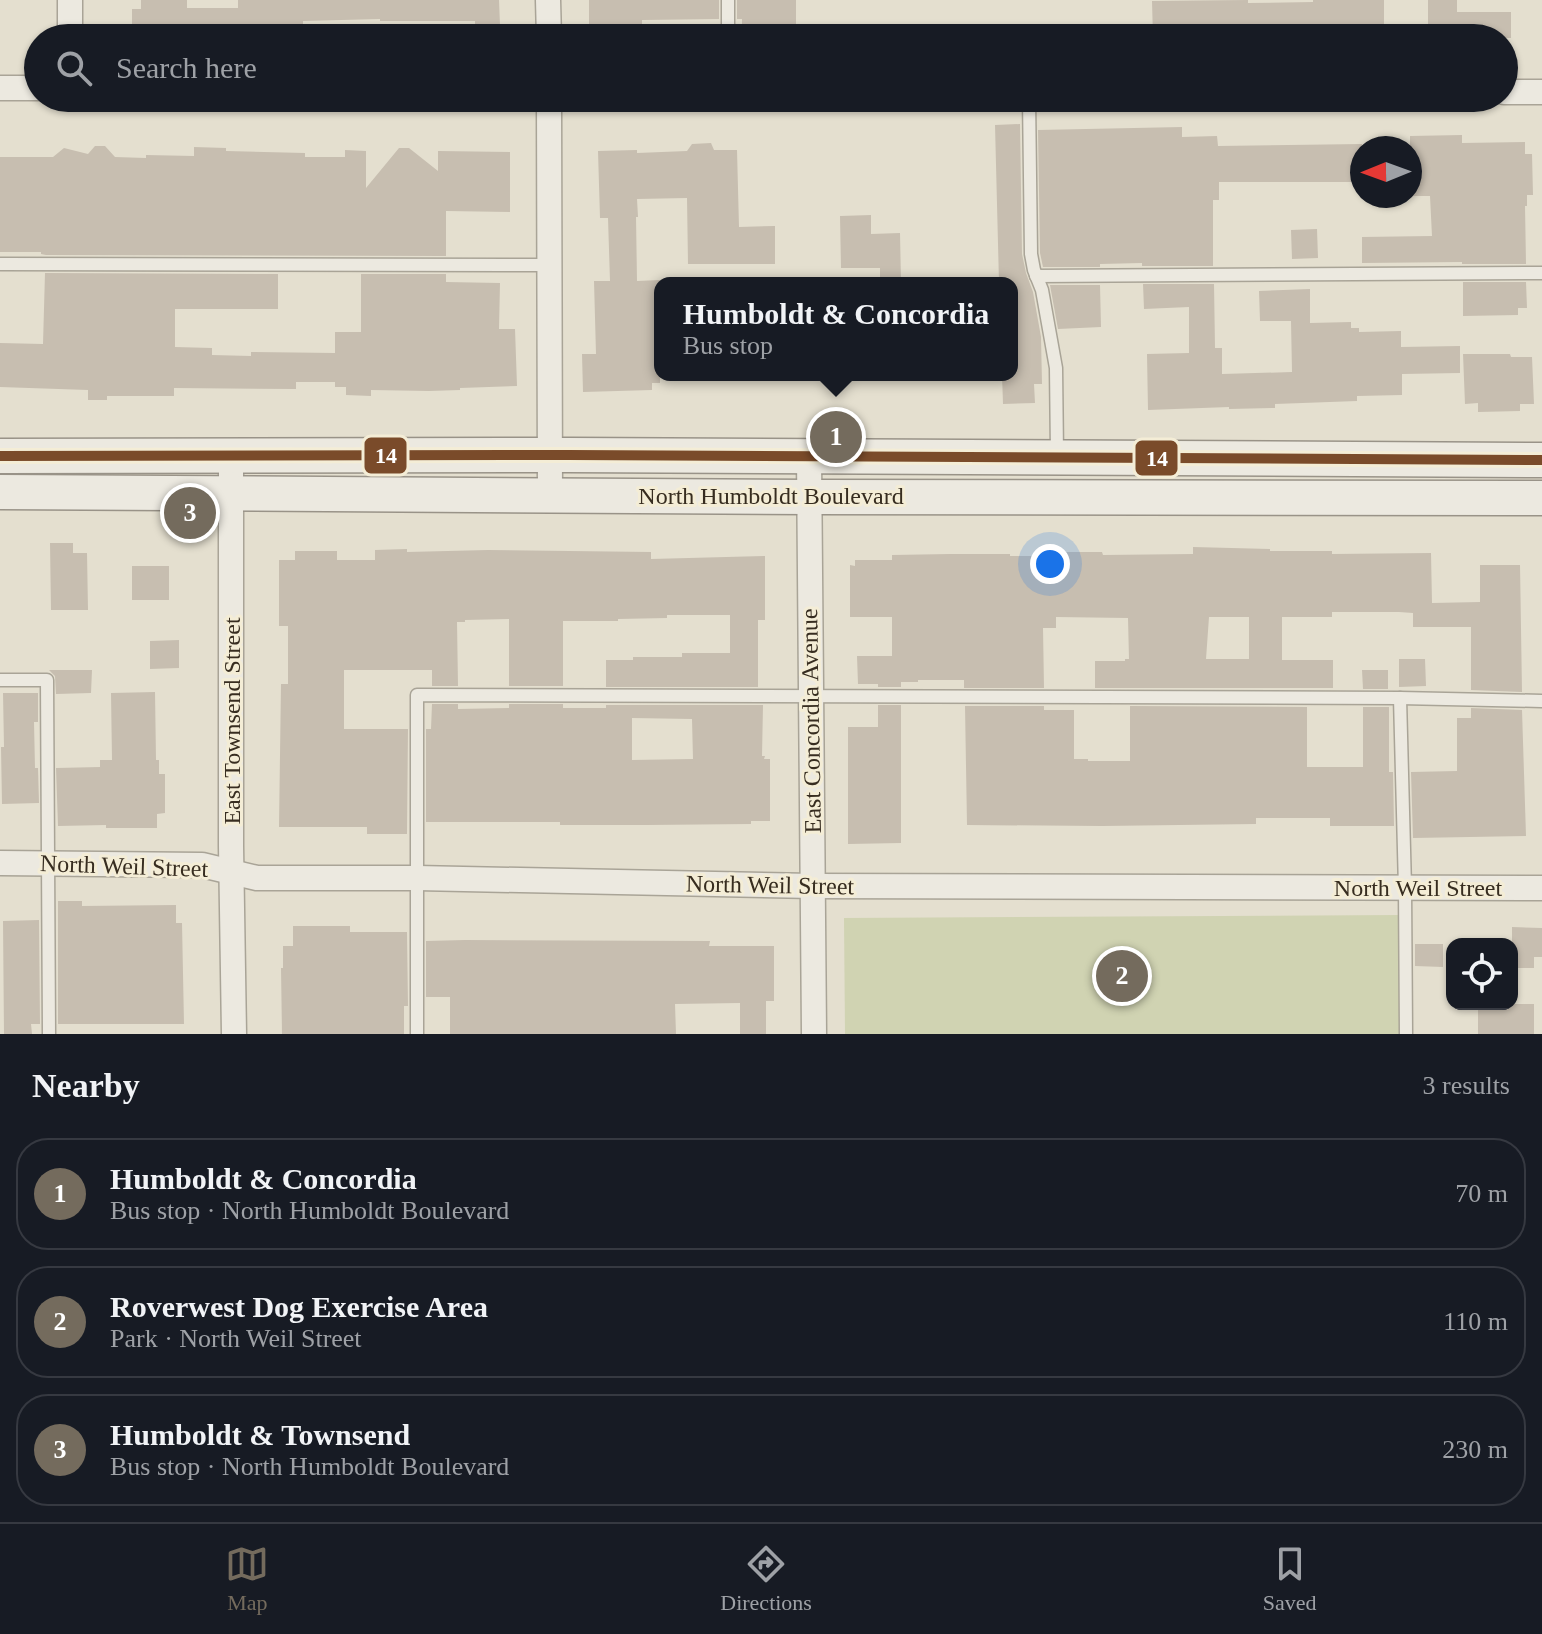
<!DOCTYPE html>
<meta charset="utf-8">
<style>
body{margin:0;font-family:Georgia,serif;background:#242831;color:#f1f3f6}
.controls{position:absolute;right:24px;bottom:24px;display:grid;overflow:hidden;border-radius:16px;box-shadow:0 2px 6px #0004}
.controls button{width:72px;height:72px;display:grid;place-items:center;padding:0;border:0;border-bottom:2px solid #363941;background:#171b24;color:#f1f3f6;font:40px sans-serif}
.compass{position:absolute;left:1350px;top:136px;width:72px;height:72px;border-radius:50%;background:#171b24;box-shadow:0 2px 6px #0004;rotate:269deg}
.you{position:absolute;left:1050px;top:564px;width:28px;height:28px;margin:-20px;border:6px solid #fff;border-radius:50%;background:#1a73e8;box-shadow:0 0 0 12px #1a73e833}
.badge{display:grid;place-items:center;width:52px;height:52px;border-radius:50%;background:#746b5d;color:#fff;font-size:26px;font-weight:700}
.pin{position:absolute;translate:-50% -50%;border:4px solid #fff;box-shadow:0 2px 8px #0006}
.popup{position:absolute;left:654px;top:277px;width:364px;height:104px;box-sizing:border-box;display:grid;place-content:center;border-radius:16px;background:#171b24;filter:drop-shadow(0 2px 6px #0005);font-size:26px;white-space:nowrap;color:#9ea1a6}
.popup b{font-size:30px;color:#f1f3f6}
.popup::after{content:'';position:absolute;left:50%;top:100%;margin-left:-16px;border:16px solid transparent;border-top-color:#171b24}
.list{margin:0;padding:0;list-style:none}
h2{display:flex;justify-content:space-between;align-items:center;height:104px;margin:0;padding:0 32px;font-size:34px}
h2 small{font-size:26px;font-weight:400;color:#9ea1a6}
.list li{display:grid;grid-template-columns:52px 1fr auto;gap:24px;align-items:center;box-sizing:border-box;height:112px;margin:0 16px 16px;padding:0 16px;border:2px solid #363941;border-radius:32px}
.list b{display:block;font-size:30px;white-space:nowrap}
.list p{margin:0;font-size:26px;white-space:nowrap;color:#9ea1a6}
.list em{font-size:26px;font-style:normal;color:#9ea1a6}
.icon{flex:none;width:44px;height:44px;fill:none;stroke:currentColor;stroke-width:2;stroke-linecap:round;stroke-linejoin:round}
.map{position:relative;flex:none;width:1542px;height:1034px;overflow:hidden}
.search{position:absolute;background:#171b24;box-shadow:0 2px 6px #0004;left:24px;right:24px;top:24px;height:88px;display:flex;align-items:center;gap:20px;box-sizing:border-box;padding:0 28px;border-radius:44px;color:#9ea1a6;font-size:30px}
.sheet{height:488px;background:#171b24}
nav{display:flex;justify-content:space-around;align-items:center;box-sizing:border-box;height:112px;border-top:2px solid #363941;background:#171b24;font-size:22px;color:#9ea1a6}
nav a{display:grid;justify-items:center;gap:4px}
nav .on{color:#746b5d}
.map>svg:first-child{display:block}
.green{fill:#d0d3b2}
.building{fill:#c7beb0;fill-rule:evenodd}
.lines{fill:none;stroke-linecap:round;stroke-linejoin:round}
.service-casing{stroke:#a9a497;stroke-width:15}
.minor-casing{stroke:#a9a497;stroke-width:27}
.secondary-casing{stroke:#999388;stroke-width:37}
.service{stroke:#ece9e0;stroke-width:12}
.minor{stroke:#ece9e0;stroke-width:24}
.secondary{stroke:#ece9e0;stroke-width:34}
.bus-1-casing{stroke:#f4edd6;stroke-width:16}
.bus-1{stroke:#7a4b2a;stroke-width:10}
.labels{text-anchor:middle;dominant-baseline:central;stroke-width:6;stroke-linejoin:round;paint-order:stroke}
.street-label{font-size:24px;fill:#372d20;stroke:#f4edd6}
.line-badge{stroke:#f4edd6;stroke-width:3}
.badge-label{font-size:22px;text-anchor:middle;font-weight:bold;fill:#fff}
</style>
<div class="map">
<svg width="1542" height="1034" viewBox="0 0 1542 1034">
<rect width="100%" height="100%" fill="#e4dfcf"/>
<path class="green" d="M 1400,915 L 1400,1034 L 845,1034 L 844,918 Z"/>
<g class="building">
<path d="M 141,0 L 187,0 L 187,8 L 238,8 L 238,0 L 499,0 L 500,25 L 475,25 L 475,21 L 380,21 L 380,19 L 303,21 L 303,27 L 282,28 L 282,26 L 233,27 L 233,33 L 207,32 L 207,28 L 166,28 L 166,38 L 135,38 L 135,32 L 132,32 L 132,9 L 141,9 Z"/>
<path d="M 589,0 L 719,0 L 719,19 L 642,20 L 642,27 L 589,28 Z"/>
<path d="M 737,0 L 796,0 L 796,28 L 742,29 L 742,19 L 737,19 Z"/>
<path d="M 1248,0 L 1248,3 L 1313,2 L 1313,0 L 1384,0 L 1384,38 L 1153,38 L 1152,1 Z"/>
<path d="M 1428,0 L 1457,0 L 1457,12 L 1511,12 L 1511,38 L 1428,37 Z"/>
<path d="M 1020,124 L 1022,254 L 1026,273 L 1033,292 L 1041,337 L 1042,384 L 1034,384 L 1035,403 L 1003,404 L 1002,375 L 1012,375 L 1012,283 L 999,283 L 995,125 Z"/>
<path d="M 1182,127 L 1182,137 L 1217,136 L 1218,146 L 1362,144 L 1362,182 L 1219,182 L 1219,200 L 1213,200 L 1213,266 L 1142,266 L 1142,263 L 1100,264 L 1100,267 L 1043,267 L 1040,253 L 1038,130 Z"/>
<path d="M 1462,135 L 1462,143 L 1525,142 L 1525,154 L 1532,154 L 1533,195 L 1527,195 L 1527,206 L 1525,206 L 1526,264 L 1462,264 L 1462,262 L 1362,263 L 1362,237 L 1432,236 L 1430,196 L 1410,196 L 1410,136 Z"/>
<path d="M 711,143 L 714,150 L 737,150 L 739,227 L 775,226 L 775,264 L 688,264 L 687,198 L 637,199 L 638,217 L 636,217 L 637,281 L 660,280 L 660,383 L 652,383 L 652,390 L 583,392 L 582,354 L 596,354 L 594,281 L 610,281 L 608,218 L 600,218 L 598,151 L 637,150 L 637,153 L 687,151 L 692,144 Z"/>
<path d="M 95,146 L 105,146 L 115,157 L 146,158 L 146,155 L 194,156 L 194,147 L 226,148 L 226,151 L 305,153 L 305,157 L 345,157 L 345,150 L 366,151 L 366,188 L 399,148 L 409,148 L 438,171 L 438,151 L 510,152 L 510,212 L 446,211 L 446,256 L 46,255 L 41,254 L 41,252 L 0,252 L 0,157 L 53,157 L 64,148 L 88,154 Z"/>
<path d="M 871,215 L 871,234 L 900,233 L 901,283 L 880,283 L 880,268 L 841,268 L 840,216 Z"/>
<path d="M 1317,229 L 1318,258 L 1292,259 L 1291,230 Z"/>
<path d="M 45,273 L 278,274 L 278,309 L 175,309 L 175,347 L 212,348 L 212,355 L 251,356 L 251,352 L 335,353 L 335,332 L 361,332 L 361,274 L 446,274 L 446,282 L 500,283 L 499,329 L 515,329 L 517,386 L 460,388 L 460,390 L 429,391 L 371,390 L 371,396 L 346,395 L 346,387 L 335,387 L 335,382 L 296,382 L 296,389 L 174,388 L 174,396 L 107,396 L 107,400 L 88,400 L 88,390 L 0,387 L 0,343 L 43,344 Z"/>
<path d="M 1463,282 L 1526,282 L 1527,308 L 1518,308 L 1518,315 L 1463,316 Z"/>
<path d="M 1143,284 L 1214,284 L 1215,348 L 1222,348 L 1222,374 L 1292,372 L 1291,321 L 1260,321 L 1259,291 L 1310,289 L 1310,323 L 1351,322 L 1351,328 L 1359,328 L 1359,332 L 1401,331 L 1401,347 L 1460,346 L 1460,373 L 1402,374 L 1402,395 L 1357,396 L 1357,401 L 1275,404 L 1275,408 L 1229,409 L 1229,407 L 1148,410 L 1147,354 L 1189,353 L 1189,307 L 1144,309 Z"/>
<path d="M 1050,285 L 1100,285 L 1101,327 L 1058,329 Z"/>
<path d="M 1463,354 L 1510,354 L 1511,357 L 1532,357 L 1534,404 L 1520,404 L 1520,411 L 1478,412 L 1478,403 L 1465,404 Z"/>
<path d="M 50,543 L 73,543 L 73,553 L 87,553 L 88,610 L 51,610 Z"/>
<path d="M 1193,547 L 1270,549 L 1270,551 L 1332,551 L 1332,554 L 1431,553 L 1432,603 L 1480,602 L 1480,565 L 1520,565 L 1522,692 L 1471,690 L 1471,627 L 1413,627 L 1413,613 L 1399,612 L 1332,612 L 1332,617 L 1282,617 L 1282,660 L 1333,660 L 1333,688 L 1095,688 L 1095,661 L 1125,661 L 1125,659 L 1129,659 L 1128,618 L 1056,617 L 1056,628 L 1043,628 L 1044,688 L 964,688 L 964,680 L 918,680 L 918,682 L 901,682 L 901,687 L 878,687 L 878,684 L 858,684 L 857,656 L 892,656 L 892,617 L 850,617 L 850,565 L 855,566 L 855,560 L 892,560 L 892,555 L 950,554 L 1010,554 L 1010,556 L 1063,556 L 1063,552 L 1102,552 L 1103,555 L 1193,554 ZM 1209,617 L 1249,617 L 1249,659 L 1206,659 Z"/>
<path d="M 407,549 L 407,552 L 488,550 L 651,552 L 651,559 L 765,556 L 765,620 L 758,620 L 758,687 L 606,687 L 606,660 L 633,660 L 633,657 L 682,657 L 682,653 L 730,653 L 730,615 L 667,615 L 667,618 L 618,619 L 618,621 L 563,621 L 563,686 L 509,686 L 509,619 L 465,620 L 465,622 L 457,622 L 458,686 L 432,686 L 432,670 L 344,670 L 344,729 L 408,729 L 407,834 L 367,834 L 367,827 L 279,827 L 281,684 L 288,684 L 288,626 L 279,626 L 279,560 L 295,560 L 295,551 L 337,551 L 337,560 L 375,560 L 375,550 Z"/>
<rect x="132" y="566" width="37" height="34"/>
<path d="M 179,640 L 179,668 L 150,669 L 150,641 Z"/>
<path d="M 1399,659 L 1425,659 L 1426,686 L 1399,687 Z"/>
<path d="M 49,670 L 92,670 L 91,693 L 56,694 L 55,676 Z"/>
<path d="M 1362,670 L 1388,670 L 1388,689 L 1363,689 Z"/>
<path d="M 155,692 L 156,760 L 159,760 L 159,774 L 165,774 L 165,813 L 157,814 L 157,828 L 106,828 L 106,825 L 58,826 L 56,768 L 100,767 L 100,760 L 112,760 L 111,693 Z"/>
<path d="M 3,693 L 38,693 L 38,722 L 34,722 L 35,768 L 38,768 L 39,803 L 2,804 L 1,747 L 4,747 Z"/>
<path d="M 432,704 L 458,704 L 458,709 L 509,708 L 509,704 L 563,704 L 563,708 L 606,708 L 606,705 L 763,705 L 762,756 L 765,756 L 764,759 L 770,759 L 770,821 L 751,821 L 751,824 L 647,825 L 560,825 L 560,822 L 426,822 L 426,729 L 431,729 ZM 632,718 L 692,719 L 693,759 L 632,760 Z"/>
<path d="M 878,705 L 901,705 L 901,843 L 848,844 L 848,727 L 878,727 Z"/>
<path d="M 965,706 L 1044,706 L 1044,710 L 1074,710 L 1074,759 L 1088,759 L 1088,761 L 1130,761 L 1130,706 L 1307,707 L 1307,767 L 1363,767 L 1363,707 L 1389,707 L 1389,772 L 1393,772 L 1394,826 L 1330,826 L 1330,818 L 1256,818 L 1256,824 L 1102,826 L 967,825 Z"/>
<path d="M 1471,708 L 1522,710 L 1526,836 L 1413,838 L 1411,772 L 1457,771 L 1457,718 L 1471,718 Z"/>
<path d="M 58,901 L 82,901 L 82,906 L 176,905 L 176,923 L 182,923 L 184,1024 L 58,1024 Z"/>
<path d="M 39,920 L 40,1024 L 31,1024 L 32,1034 L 4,1034 L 3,921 Z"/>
<path d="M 293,926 L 350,926 L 350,932 L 407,932 L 408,1006 L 404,1006 L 404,1034 L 282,1034 L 281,968 L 283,968 L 283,946 L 293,946 Z"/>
<path d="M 1512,927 L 1542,928 L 1542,957 L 1534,957 L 1534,968 L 1512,968 Z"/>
<path d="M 465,940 L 710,941 L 709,946 L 774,946 L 774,1001 L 766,1001 L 766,1034 L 740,1034 L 740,1003 L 675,1004 L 676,1034 L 450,1034 L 450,997 L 426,997 L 426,941 Z"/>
<path d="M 1415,944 L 1443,944 L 1443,967 L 1415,966 Z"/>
<rect x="1478" y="1004" width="56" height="30"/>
</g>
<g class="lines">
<defs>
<g id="service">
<path d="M 728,0 L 728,38"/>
<path d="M 1029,98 L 1031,254 L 1034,270 L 1042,290 L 1056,368 L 1057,454"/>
<path d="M 0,264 L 550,265"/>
<path d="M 1036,276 L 1542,273"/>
<path d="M 0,680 L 47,680 L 49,1034"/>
<path d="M 1400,698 L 1405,888 L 1406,1034"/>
<path d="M 417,1034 L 417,695 L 1400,698 L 1542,701"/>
</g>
<g id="minor">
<path d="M 548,0 L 549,38"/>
<path d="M 70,38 L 70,0"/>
<path d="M 0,88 L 38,88"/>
<path d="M 1504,92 L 1542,92"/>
<path d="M 549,98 L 550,496"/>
<path d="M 231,456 L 231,846 L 234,1034"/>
<path d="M 809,457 L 814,1034"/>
<path d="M 0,863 L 202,865 L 257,878 L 417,878 L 813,886 L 1542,888"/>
</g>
<g id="secondary">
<path d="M 0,456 L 570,455 L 1542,460"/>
<path d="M 0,492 L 810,497 L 1542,498"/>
</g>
</defs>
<use href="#service" class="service-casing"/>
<use href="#minor" class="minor-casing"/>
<use href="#secondary" class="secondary-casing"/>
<use href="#service" class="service"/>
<use href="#minor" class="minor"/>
<use href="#secondary" class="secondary"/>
<defs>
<path id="bus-1" d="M 0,456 L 570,455 L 1542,460"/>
</defs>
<use href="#bus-1" class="bus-1-casing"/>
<use href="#bus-1" class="bus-1"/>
</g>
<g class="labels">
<g class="street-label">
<text x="771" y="496">North Humboldt Boulevard</text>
<text transform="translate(232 721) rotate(-90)">East Townsend Street</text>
<text transform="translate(811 721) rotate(-91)">East Concordia Avenue</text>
<text transform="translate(124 866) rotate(2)">North Weil Street</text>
<text transform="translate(770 885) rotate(1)">North Weil Street</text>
<text x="1418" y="888">North Weil Street</text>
</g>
</g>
<g class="line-badge">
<rect x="363" y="436" width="45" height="39" rx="8" fill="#7a4b2a"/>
<rect x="1134" y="439" width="45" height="38" rx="8" fill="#7a4b2a"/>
</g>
<g class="badge-label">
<text x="386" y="463">14</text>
<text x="1157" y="466">14</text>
</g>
</svg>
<div class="controls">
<button><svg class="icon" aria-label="locate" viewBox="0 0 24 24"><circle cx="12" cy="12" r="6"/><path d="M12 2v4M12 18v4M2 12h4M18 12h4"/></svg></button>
</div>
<svg class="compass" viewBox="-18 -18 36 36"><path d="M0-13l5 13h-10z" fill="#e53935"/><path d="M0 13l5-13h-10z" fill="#9ea1a6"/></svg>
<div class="you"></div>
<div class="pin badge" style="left:836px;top:437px">1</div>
<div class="popup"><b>Humboldt &amp; Concordia</b>Bus stop</div>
<div class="pin badge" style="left:1122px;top:976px">2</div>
<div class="pin badge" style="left:190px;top:513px">3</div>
<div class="search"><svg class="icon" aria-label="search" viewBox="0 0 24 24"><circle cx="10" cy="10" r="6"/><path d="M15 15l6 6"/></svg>Search here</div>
</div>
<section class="sheet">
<h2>Nearby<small>3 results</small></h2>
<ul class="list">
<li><span class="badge">1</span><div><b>Humboldt &amp; Concordia</b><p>Bus stop · North Humboldt Boulevard</p></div><em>70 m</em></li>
<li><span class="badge">2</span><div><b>Roverwest Dog Exercise Area</b><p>Park · North Weil Street</p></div><em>110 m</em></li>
<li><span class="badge">3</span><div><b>Humboldt &amp; Townsend</b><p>Bus stop · North Humboldt Boulevard</p></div><em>230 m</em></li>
</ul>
</section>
<nav>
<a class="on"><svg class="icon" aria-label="map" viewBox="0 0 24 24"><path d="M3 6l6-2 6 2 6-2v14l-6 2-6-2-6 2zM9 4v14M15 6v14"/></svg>Map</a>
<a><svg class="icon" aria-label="directions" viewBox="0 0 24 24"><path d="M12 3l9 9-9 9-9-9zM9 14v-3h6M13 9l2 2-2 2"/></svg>Directions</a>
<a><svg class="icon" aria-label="saved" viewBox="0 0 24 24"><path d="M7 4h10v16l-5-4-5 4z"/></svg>Saved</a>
</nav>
